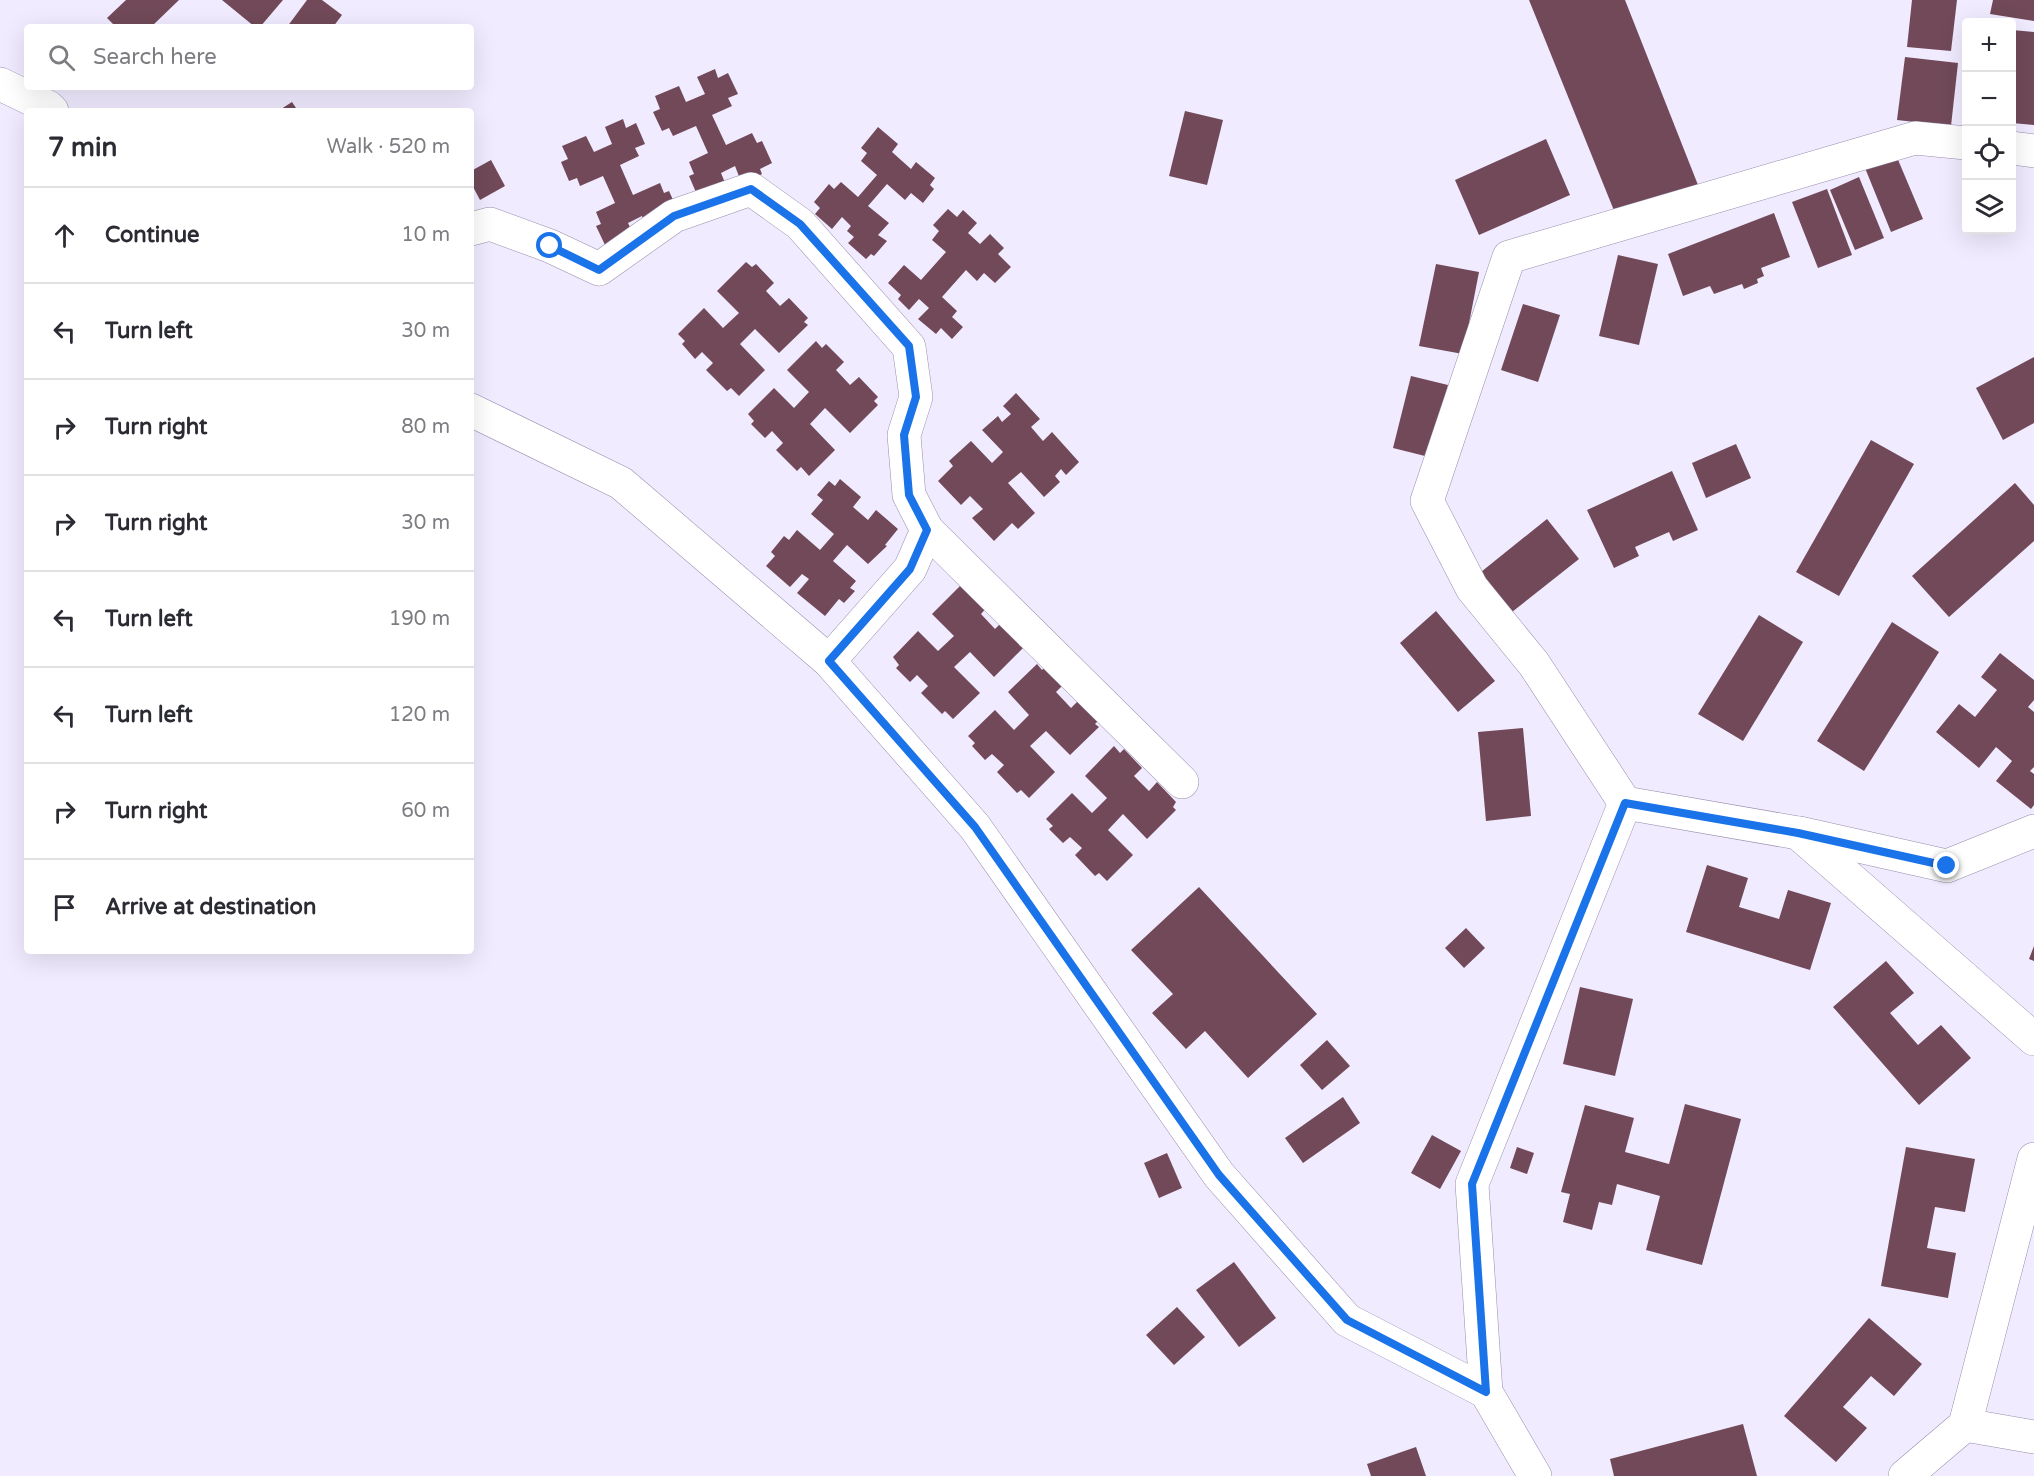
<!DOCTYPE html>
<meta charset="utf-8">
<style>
body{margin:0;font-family:"Varela Round",sans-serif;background:#f2f2f3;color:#2b2b33}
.controls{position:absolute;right:18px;top:18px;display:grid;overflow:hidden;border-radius:6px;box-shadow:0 6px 24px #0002}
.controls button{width:54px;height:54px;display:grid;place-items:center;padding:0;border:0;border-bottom:2px solid #e1e1e2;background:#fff;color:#2b2b33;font:30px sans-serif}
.stop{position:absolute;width:18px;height:18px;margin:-14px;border:4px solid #1a73e8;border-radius:50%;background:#fff}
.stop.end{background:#1a73e8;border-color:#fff;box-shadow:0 2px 6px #0008}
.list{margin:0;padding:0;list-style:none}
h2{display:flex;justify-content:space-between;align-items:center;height:78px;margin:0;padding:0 24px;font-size:26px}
h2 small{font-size:20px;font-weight:400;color:#7c7c81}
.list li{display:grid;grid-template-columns:39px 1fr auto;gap:18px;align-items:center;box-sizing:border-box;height:96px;padding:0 24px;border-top:2px solid #e1e1e2}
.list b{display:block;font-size:22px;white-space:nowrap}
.list em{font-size:20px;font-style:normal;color:#7c7c81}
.icon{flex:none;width:33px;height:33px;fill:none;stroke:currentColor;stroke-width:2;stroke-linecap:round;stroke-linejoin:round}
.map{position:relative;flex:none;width:2034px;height:1476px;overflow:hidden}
.search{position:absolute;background:#fff;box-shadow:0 6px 24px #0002;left:24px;top:24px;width:450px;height:66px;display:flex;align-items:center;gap:15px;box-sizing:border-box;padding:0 21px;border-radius:6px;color:#7c7c81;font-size:22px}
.panel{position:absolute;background:#fff;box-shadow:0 6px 24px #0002;left:24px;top:108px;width:450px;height:846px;border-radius:6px}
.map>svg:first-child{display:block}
.building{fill:#714958}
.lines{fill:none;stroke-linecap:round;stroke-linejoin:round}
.minor-casing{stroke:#978eac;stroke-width:34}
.minor{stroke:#fff;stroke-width:33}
.route{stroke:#1a73e8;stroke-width:8}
</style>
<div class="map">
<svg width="2034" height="1476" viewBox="0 0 2034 1476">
<rect width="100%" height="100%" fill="#f1ebff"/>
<g class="building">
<path d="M 126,0 L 179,0 L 151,27 L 116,27 L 107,18 Z"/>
<path d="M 222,0 L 283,0 L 260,27 L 255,27 Z"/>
<path d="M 307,0 L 322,0 L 342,15 L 333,27 L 287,27 Z"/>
<path d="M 1529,0 L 1625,0 L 1698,185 L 1617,218 Z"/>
<path d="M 1912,0 L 1957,0 L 1951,51 L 1907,47 Z"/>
<path d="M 1993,0 L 2034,0 L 2034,21 L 1990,14 Z"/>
<path d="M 2012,30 L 2034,32 L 2034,125 L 2012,123 Z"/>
<path d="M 1905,57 L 1958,63 L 1951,126 L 1897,120 Z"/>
<path d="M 715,69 L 718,78 L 728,73 L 738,94 L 728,98 L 732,106 L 712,115 L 726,145 L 752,133 L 757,143 L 762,141 L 772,163 L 760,169 L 762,174 L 742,184 L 735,166 L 721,173 L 728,190 L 698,197 L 689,176 L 694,174 L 689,162 L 708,153 L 696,126 L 673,136 L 669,128 L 662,131 L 653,112 L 660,109 L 655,96 L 679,86 L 686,102 L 705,94 L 697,77 Z"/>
<path d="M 292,102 L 298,111 L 278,111 Z"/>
<path d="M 1185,111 L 1223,120 L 1207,185 L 1169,176 Z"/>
<path d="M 623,119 L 626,128 L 636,123 L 645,144 L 635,148 L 639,156 L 620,165 L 633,195 L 660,183 L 664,193 L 669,191 L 679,213 L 649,233 L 642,216 L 628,223 L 636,240 L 606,247 L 596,226 L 601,224 L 596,212 L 615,203 L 603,176 L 580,186 L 577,178 L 569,181 L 561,162 L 568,159 L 562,146 L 586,136 L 594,152 L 612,144 L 605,127 Z"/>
<path d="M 878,127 L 898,144 L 892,152 L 911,169 L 916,162 L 935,178 L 930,185 L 934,189 L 923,203 L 911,193 L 905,200 L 887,184 L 868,206 L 889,223 L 878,235 L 887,241 L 874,256 L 871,254 L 866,259 L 848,243 L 854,237 L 847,231 L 851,226 L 842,217 L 832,229 L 815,214 L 820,208 L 814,202 L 829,184 L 834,189 L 841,182 L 858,197 L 877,175 L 861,161 L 867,153 L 861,148 Z"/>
<path d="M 1546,139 L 1570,195 L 1479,235 L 1455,180 Z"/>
<path d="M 1896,155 L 1923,219 L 1891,232 L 1865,168 Z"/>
<path d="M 491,160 L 505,186 L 480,200 L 471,183 L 471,171 Z"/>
<path d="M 1859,177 L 1884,238 L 1855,250 L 1830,190 Z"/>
<path d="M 1827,189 L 1852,255 L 1818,268 L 1792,202 Z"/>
<path d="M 948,209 L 957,217 L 963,210 L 977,223 L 968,233 L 980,244 L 990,234 L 1004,248 L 998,254 L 1011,267 L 995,283 L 984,273 L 977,281 L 966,270 L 942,297 L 957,311 L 952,317 L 963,327 L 952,339 L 941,328 L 936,334 L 918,319 L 929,308 L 919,299 L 909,310 L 898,299 L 901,295 L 888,283 L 904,265 L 921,280 L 946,252 L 932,240 L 939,231 L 933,225 Z"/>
<path d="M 1774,213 L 1790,257 L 1761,268 L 1764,276 L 1757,279 L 1758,283 L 1744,289 L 1742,284 L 1714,294 L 1710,286 L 1683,296 L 1668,254 Z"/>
<path d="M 1618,255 L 1658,264 L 1639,345 L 1599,336 Z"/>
<path d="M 746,262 L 752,267 L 756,264 L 774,283 L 766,291 L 780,306 L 789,298 L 808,318 L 804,322 L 808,325 L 779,353 L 755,329 L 740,344 L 765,370 L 739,396 L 731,388 L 727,391 L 706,370 L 713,363 L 702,352 L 695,359 L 682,344 L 685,341 L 678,334 L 704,308 L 723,328 L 739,313 L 717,291 Z"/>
<path d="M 1436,264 L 1479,272 L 1463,354 L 1419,346 Z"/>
<path d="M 1523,304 L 1560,315 L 1538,382 L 1501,370 Z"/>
<path d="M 816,341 L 822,348 L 826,344 L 844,362 L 836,370 L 850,385 L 859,377 L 878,397 L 874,401 L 878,405 L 850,433 L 825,408 L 810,424 L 835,450 L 809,476 L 801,467 L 797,471 L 776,450 L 783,443 L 772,431 L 765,438 L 751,424 L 754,421 L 748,414 L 774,388 L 794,408 L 809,392 L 787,370 Z"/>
<path d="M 2034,357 L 2034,423 L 2003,440 L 1976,388 Z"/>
<path d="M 1411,376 L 1448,385 L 1429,457 L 1393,448 Z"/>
<path d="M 1016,393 L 1040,419 L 1031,427 L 1043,441 L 1052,432 L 1079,462 L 1066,475 L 1061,469 L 1055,476 L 1060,482 L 1044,497 L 1021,472 L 1008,483 L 1035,513 L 1018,529 L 1012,523 L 994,541 L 972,518 L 983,509 L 970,496 L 961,505 L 938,481 L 953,466 L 949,461 L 971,441 L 992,463 L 1003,452 L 982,430 L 998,416 L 1002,422 L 1011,414 L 1003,406 Z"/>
<path d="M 1871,440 L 1914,464 L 1839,596 L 1796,572 Z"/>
<path d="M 1736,444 L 1751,478 L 1706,498 L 1692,463 Z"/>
<path d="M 1672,471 L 1698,530 L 1673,541 L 1669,532 L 1635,547 L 1639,556 L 1614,568 L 1587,510 Z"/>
<path d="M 840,479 L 861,497 L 853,507 L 868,520 L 876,510 L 898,529 L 885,545 L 887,546 L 868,564 L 847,545 L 833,561 L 856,581 L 850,588 L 855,591 L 844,603 L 839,599 L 825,616 L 797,593 L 809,579 L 802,574 L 790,587 L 766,566 L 775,556 L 771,552 L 784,536 L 789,540 L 797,530 L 820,550 L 834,534 L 811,514 L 823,500 L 817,495 L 829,481 L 835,486 Z"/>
<path d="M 2015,483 L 2034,505 L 2034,541 L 1949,617 L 1912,576 Z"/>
<path d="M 1547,519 L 1579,559 L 1512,612 L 1481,572 Z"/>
<path d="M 961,585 L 988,606 L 981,614 L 995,629 L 1003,621 L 1023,641 L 1019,645 L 1023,648 L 994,677 L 970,652 L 954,667 L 980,693 L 953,719 L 945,711 L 942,714 L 921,693 L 928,686 L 917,675 L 910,682 L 896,668 L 899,665 L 893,657 L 918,631 L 938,651 L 954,636 L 932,614 Z"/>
<path d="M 1436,611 L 1495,681 L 1458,712 L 1400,643 Z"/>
<path d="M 1759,615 L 1803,642 L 1743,741 L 1698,714 Z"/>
<path d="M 1892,622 L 1939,652 L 1864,771 L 1817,741 Z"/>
<path d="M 2000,653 L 2034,680 L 2034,700 L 2028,707 L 2034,712 L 2034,767 L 2030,771 L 2034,774 L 2034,805 L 2031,809 L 1996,781 L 2012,761 L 1996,747 L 1979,768 L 1936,732 L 1959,704 L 1975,717 L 1997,690 L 1981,677 Z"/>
<path d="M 1037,664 L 1042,670 L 1046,666 L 1064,684 L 1056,692 L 1071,708 L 1079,700 L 1099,720 L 1095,724 L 1099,727 L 1070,755 L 1046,731 L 1030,746 L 1055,772 L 1029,798 L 1021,790 L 1017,793 L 997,772 L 1004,765 L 992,754 L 985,760 L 972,746 L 975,743 L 968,736 L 995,710 L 1014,730 L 1029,715 L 1008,692 Z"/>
<path d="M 1523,728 L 1531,816 L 1486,821 L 1478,732 Z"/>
<path d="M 1114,746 L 1120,753 L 1124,749 L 1142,768 L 1134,776 L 1149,791 L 1157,782 L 1176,802 L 1173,807 L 1176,810 L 1147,839 L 1123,814 L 1108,830 L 1133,855 L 1107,881 L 1099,873 L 1095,876 L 1075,855 L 1082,848 L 1070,837 L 1063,843 L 1049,829 L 1053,826 L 1046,819 L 1072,793 L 1092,813 L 1107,798 L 1085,776 Z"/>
<path d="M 1707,865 L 1748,878 L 1739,907 L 1779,919 L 1788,890 L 1831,903 L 1810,970 L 1686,932 Z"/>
<path d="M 1199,887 L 1317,1014 L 1248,1078 L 1205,1031 L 1186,1049 L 1152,1013 L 1173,994 L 1131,950 Z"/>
<path d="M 1466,928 L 1485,948 L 1464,968 L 1445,948 Z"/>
<path d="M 2034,946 L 2034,961 L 2029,959 Z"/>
<path d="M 1886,961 L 1914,993 L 1890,1013 L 1918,1045 L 1941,1025 L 1971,1058 L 1919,1105 L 1833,1007 Z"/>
<path d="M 1580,987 L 1633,999 L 1615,1076 L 1563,1064 Z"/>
<path d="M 1327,1040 L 1350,1066 L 1322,1090 L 1300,1065 Z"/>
<path d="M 1343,1097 L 1360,1123 L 1303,1163 L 1285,1138 Z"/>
<path d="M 1685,1104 L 1741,1119 L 1702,1265 L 1646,1250 L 1660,1196 L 1617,1184 L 1612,1205 L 1599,1202 L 1592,1230 L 1563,1222 L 1570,1194 L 1561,1192 L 1585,1105 L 1634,1118 L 1625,1152 L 1669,1164 Z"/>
<path d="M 1432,1135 L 1461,1151 L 1440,1189 L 1411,1173 Z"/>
<path d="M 1517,1147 L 1534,1153 L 1527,1174 L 1510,1168 Z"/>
<path d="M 1906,1147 L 1975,1159 L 1965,1212 L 1935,1207 L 1927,1248 L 1956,1253 L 1948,1298 L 1881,1286 Z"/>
<path d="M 1167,1153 L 1182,1188 L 1159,1198 L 1144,1163 Z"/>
<path d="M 1234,1262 L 1276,1318 L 1239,1347 L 1196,1290 Z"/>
<path d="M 1177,1307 L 1205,1337 L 1174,1365 L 1146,1335 Z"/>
<path d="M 1869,1318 L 1922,1364 L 1894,1396 L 1871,1376 L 1843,1407 L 1867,1428 L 1836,1462 L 1784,1416 Z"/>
<path d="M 1743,1424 L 1757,1476 L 1614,1476 L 1610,1459 Z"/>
<path d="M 1416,1447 L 1426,1476 L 1371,1476 L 1367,1464 Z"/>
</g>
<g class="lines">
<defs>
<g id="minor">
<path d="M 0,84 L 48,107 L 52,111"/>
<path d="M 1966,143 L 1915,138 L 1509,257 L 1427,501 L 1472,588 L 1534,664 L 1625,803 L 1798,833 L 2034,1039"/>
<path d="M 2012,148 L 2034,151"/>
<path d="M 471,229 L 490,224 L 550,246 L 599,269 L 674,216 L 751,189 L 800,224 L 909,347 L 916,397 L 904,435 L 909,495 L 927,530 L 910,569 L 829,661"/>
<path d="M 471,410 L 621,483 L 829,661 L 975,827 L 1219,1175 L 1347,1320 L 1486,1392"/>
<path d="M 927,530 L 1182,782"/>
<path d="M 1800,833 L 1947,866 L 2034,831"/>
<path d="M 1965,1425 L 2034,1159"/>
<path d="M 1535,1476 L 1486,1392 L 1472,1184 L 1625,803"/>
<path d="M 1905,1476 L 1965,1425 L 2034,1437"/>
</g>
</defs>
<use href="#minor" class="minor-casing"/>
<use href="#minor" class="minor"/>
</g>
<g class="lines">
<path class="route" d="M 550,246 L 599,270 L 674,216 L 751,189 L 800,224 L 909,346 L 916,397 L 904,435 L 909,495 L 927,530 L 910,569 L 829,661 L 975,827 L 1219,1175 L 1347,1320 L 1486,1392 L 1472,1184 L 1625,803 L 1798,833 L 1947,866"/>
</g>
</svg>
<div class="controls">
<button>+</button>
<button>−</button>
<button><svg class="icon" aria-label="locate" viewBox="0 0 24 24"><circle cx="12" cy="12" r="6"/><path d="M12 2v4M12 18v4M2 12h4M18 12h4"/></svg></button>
<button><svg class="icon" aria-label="layers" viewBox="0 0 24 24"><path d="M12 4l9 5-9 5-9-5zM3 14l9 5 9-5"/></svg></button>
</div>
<div class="stop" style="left:550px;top:246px"></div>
<div class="stop end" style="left:1947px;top:866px"></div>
<div class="search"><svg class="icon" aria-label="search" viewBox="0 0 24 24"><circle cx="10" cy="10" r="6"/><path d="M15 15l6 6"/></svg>Search here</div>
<section class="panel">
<h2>7 min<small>Walk · 520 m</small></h2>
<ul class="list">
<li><svg class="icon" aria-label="ahead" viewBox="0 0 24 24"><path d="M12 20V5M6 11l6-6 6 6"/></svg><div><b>Continue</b></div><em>10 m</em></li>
<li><svg class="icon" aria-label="left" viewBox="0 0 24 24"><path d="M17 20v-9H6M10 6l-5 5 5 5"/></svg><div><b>Turn left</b></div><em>30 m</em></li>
<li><svg class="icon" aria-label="right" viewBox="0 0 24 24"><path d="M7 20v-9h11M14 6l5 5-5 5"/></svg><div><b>Turn right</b></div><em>80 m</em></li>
<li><svg class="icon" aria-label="right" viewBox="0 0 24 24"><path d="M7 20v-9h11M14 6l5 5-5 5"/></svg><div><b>Turn right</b></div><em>30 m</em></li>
<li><svg class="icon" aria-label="left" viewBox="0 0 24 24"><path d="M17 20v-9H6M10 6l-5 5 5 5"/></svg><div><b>Turn left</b></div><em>190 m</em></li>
<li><svg class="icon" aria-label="left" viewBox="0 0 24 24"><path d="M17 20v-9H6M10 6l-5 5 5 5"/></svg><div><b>Turn left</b></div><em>120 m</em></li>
<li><svg class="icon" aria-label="right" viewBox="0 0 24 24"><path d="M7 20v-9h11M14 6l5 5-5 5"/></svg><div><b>Turn right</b></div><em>60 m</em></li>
<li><svg class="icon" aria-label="arrive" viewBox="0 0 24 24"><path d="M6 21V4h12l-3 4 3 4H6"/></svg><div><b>Arrive at destination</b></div></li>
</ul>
</section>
</div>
